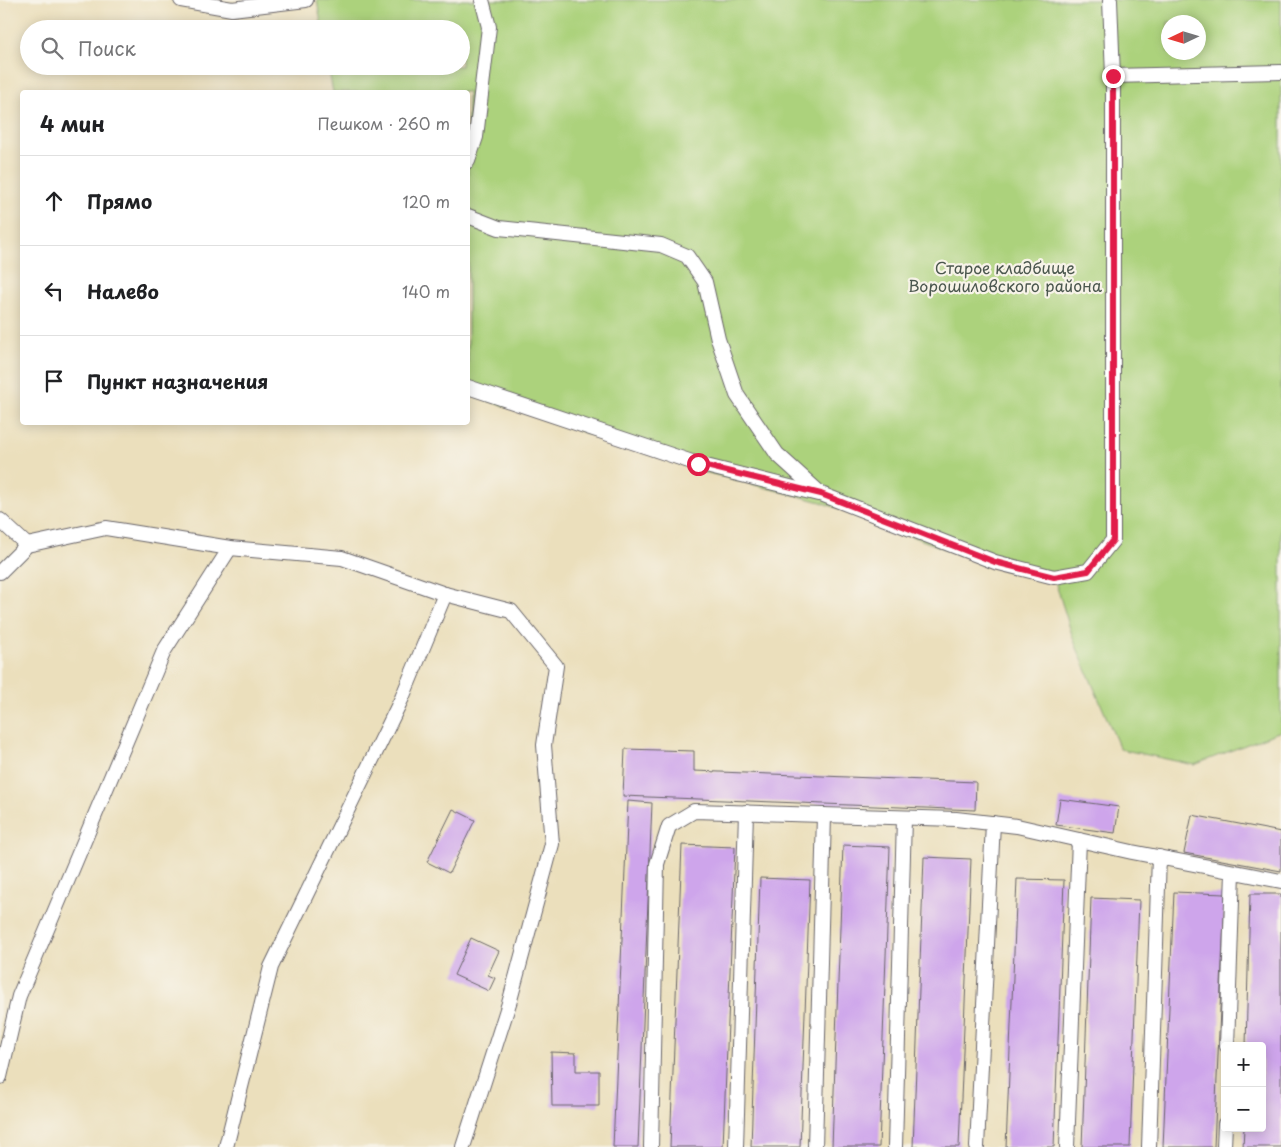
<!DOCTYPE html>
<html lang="ru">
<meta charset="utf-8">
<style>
body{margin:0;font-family:"Playpen Sans",sans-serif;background:#f6f6f6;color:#202124}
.controls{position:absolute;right:15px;bottom:15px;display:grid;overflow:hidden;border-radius:5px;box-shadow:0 2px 12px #0003}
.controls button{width:45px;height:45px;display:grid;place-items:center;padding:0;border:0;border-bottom:1px solid #e0e0e0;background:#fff;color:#202124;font:25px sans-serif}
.compass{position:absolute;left:1161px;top:15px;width:45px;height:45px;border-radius:50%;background:#fff;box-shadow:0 2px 12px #0003;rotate:266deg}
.stop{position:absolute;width:15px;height:15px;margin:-11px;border:4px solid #e11d48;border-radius:50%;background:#fff}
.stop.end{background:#e11d48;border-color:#fff;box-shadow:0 1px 5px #0008}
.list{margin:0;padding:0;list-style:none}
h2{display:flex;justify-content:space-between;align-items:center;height:65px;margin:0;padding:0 20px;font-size:21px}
h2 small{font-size:16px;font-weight:400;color:#757577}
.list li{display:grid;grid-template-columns:32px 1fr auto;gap:15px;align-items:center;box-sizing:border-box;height:90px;padding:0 20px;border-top:1px solid #e0e0e0}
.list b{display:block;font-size:19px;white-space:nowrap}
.list em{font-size:16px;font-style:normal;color:#757577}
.icon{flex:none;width:28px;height:28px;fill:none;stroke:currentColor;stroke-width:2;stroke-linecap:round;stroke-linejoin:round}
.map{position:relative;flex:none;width:1281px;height:1147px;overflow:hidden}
.search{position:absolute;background:#fff;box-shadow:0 2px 12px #0003;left:20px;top:20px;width:450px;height:55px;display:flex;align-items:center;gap:12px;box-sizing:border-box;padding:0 18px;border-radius:28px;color:#757577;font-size:19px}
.panel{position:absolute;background:#fff;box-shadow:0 2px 12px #0003;left:20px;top:90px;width:450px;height:335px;border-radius:5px}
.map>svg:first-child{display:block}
.green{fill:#acd27b;stroke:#677a5b;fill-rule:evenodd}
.building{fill:#cea5eb}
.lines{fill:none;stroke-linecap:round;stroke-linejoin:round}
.service-casing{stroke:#686468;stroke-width:16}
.service{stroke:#fff;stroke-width:14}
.route{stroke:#e11d48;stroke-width:6}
.labels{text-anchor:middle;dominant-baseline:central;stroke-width:4.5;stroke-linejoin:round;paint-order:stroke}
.park-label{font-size:16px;fill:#4b574e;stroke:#f7f3e8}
</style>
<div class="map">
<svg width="1281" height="1147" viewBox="0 0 1281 1147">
<rect width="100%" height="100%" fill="#f7f3e8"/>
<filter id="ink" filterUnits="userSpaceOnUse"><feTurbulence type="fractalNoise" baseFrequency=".02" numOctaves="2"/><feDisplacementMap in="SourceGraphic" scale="10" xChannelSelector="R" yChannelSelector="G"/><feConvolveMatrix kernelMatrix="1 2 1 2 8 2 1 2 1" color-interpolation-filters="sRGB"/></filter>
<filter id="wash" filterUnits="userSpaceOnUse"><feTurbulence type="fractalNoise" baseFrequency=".0096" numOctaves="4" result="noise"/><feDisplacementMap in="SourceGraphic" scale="20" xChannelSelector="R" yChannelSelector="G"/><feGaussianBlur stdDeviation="1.12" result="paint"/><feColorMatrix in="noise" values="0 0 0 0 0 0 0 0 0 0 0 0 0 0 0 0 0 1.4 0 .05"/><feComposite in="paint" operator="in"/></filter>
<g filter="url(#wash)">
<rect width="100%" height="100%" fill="#ebdfbc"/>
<path class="green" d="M 317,0 L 1281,0 L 1281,731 L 1194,765 L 1120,749 L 1074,641 L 1055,581 L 988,565 L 821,502 L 697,470 L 468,394 L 468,92 L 333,92 L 328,66 L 461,66 L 461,29 L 322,29 ZM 1168,22 L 1198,22 L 1198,52 L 1168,52 Z"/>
<g id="blocks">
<g class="building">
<path d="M 625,749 L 694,751 L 694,771 L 976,782 L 975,810 L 623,796 Z"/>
<path d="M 1060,799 L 1119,807 L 1115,833 L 1056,825 Z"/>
<path d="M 628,801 L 652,803 L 638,1147 L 613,1147 Z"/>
<path d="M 453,809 L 475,820 L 449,873 L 427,862 Z"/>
<path d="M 1192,815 L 1281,832 L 1281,871 L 1184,853 Z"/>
<path d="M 682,845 L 735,847 L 723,1147 L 670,1147 Z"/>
<path d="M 843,845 L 890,847 L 879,1147 L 832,1147 Z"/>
<path d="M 924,857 L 971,859 L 959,1147 L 913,1147 Z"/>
<path d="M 760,878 L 810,880 L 800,1147 L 751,1147 Z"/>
<path d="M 1017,879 L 1064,880 L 1054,1147 L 1006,1147 Z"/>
<path d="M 1174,892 L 1225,894 L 1214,1147 L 1163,1147 Z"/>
<path d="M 1250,894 L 1281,894 L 1281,1147 L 1243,1147 L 1244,1128 L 1262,1128 L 1262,1046 L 1246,1046 Z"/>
<path d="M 1091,898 L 1139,900 L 1130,1147 L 1082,1147 Z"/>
<path d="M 471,938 L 499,951 L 488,975 L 495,978 L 489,991 L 454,975 Z"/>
<path d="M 551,1052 L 576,1053 L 576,1071 L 599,1071 L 599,1106 L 552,1106 Z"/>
</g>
</g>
</g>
<g filter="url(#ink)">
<use href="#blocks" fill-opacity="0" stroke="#686468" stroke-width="1"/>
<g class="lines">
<defs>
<g id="service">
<path d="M 181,0 L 232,9 L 306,0"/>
<path d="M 1110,0 L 1113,76"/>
<path d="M 468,161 L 476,137 L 489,27 L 482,0"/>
<path d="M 468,216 L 499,228 L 661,245 L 687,256 L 705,282 L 718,339 L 737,395 L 777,454 L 821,494 L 995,562 L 1054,577 L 1088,571 L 1113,540 L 1113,76 L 1281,72"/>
<path d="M 468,387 L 698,464 L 818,494"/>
<path d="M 0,520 L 27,545"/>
<path d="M 230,548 L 342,558 L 445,594 L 511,611 L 556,666 L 544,745 L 552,844 L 510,1000 L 463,1147"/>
<path d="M 0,572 L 27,545 L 106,528 L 230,548 L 164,651 L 19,996 L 0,1077"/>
<path d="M 1227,1046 L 1233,872"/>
<path d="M 226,1147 L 271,967 L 402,698 L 445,594"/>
<path d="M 651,1147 L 657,864 L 669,826 L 694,811 L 956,819 L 1017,826 L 1132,852 L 1281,881"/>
<path d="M 736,1147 L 746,812"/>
<path d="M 815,1147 L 824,815"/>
<path d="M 895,1147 L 904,818"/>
<path d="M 977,1147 L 993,823"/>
<path d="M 1067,1147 L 1079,840"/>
<path d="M 1149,1147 L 1159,857"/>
<path d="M 1224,1147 L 1225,1124"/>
</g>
</defs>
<use href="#service" class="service-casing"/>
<use href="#service" class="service"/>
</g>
</g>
<g class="lines" filter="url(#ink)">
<path class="route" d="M 698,464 L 821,494 L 995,562 L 1054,577 L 1088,571 L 1113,540 L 1113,76"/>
</g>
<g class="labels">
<g class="park-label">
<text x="1005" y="267">Старое кладбище<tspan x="1005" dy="18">Ворошиловского района</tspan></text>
</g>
</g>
</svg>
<div class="controls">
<button>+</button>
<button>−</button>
</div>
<svg class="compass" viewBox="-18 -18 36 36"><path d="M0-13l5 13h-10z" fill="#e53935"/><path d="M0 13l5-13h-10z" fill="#757577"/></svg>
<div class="stop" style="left:698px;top:464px"></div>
<div class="stop end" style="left:1113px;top:76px"></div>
<div class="search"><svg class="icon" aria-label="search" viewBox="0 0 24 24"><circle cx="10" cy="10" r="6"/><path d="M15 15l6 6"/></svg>Поиск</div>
<section class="panel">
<h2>4 мин<small>Пешком · 260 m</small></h2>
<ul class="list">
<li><svg class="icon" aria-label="ahead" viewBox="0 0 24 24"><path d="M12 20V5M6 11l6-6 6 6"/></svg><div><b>Прямо</b></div><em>120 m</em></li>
<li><svg class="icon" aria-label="left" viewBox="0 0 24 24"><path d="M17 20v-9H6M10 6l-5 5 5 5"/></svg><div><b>Налево</b></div><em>140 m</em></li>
<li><svg class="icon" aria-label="arrive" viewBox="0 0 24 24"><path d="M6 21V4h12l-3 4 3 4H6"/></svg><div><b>Пункт назначения</b></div></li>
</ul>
</section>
</div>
